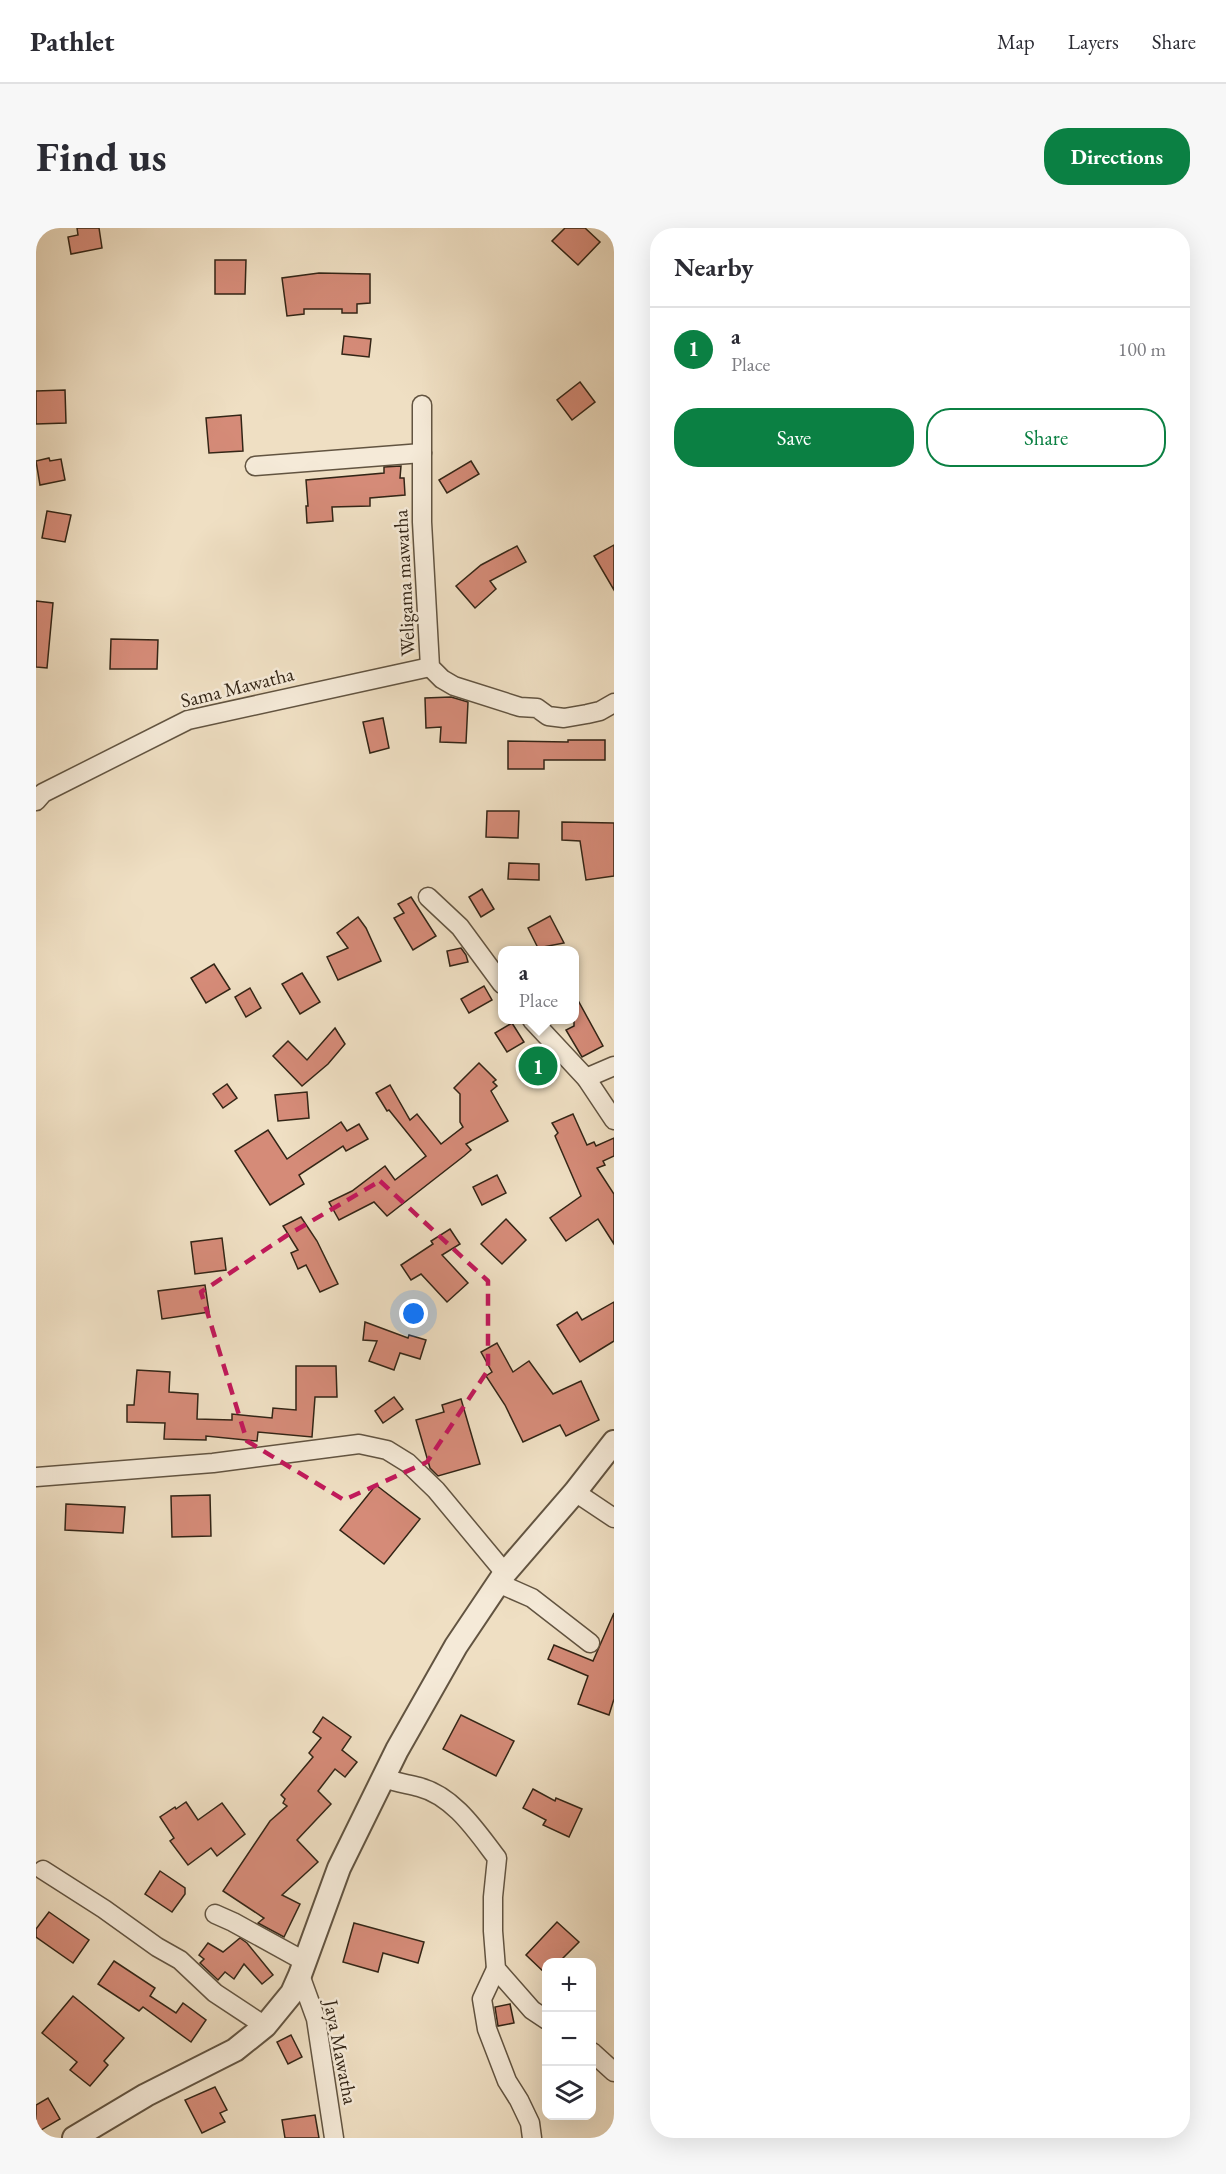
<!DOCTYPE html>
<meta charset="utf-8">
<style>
body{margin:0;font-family:"EB Garamond",serif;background:#f7f7f7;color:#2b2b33}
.controls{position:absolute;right:18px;bottom:18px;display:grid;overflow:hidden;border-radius:12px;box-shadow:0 6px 24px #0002}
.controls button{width:54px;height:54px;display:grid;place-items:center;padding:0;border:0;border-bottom:2px solid #e1e1e2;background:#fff;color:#2b2b33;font:30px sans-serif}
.you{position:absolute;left:378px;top:1086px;width:21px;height:21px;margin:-15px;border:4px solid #fff;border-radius:50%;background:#1a73e8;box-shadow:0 0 0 9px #1a73e833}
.badge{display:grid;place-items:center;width:39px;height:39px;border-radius:50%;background:#0b8043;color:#fff;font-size:20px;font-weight:700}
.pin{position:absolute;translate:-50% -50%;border:3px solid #fff;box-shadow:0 2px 6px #0006}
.popup{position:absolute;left:462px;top:718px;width:81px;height:78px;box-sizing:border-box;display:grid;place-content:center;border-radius:12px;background:#fff;filter:drop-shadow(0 2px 4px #0005);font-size:20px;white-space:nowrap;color:#7c7c81}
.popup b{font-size:22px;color:#2b2b33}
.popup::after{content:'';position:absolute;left:50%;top:100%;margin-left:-12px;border:12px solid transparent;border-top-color:#fff}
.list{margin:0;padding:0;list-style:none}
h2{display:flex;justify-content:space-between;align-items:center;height:78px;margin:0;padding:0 24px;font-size:26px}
h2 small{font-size:20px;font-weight:400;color:#7c7c81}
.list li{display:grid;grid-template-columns:39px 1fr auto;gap:18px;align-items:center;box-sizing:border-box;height:84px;padding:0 24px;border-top:2px solid #e1e1e2}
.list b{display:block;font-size:22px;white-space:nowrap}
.list p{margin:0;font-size:20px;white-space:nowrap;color:#7c7c81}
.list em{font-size:20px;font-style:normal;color:#7c7c81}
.actions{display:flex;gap:12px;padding:18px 24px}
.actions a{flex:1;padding:14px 0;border:2px solid #0b8043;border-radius:24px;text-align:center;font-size:21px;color:#0b8043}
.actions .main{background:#0b8043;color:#fff}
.icon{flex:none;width:33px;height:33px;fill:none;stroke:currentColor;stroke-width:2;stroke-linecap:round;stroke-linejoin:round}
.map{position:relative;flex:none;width:578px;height:1910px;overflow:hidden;border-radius:24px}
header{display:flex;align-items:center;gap:36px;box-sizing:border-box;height:84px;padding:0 30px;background:#fff;border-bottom:2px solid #e1e1e2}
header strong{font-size:28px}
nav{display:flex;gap:33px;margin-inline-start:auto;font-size:21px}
.intro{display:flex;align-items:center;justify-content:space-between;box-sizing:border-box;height:144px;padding:0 36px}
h1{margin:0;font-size:42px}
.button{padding:15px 27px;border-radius:24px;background:#0b8043;color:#fff;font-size:21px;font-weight:700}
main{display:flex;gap:36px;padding:0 36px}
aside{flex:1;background:#fff;border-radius:24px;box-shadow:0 6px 24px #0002}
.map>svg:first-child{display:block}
.building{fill:#d58b78;stroke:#332516;stroke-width:1.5}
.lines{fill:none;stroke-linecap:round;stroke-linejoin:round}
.minor-casing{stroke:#625441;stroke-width:21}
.tertiary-casing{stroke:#625441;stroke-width:26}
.minor{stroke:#f5ead8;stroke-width:18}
.tertiary{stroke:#f5ead8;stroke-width:22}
.marked{fill:none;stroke:#c2185b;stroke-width:4.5;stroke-dasharray:12 8;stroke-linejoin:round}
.labels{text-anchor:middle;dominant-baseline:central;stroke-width:5;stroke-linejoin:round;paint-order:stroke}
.street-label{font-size:20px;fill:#332516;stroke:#f5ead8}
</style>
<header>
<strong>Pathlet</strong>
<nav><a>Map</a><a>Layers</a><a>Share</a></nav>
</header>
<div class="intro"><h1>Find us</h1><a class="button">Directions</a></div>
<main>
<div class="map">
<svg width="578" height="1910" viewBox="0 0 578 1910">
<rect width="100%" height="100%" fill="#efdfc3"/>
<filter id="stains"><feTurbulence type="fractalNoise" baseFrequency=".00333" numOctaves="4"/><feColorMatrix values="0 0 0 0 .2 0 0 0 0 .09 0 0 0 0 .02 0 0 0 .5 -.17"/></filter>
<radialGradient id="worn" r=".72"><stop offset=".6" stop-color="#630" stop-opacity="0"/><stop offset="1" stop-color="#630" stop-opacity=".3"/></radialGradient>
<g class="building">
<path d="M 41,0 L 63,0 L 66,20 L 35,26 L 32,9 L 42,7 Z"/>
<path d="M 529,0 L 549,0 L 564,14 L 542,37 L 516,13 Z"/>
<path d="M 179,32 L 210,32 L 209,66 L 179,66 Z"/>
<path d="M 283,45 L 334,46 L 334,75 L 321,76 L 321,85 L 306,85 L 306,81 L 268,81 L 268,86 L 251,88 L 246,50 Z"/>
<path d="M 308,108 L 335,111 L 333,129 L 306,126 Z"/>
<path d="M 544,154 L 559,174 L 536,192 L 521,172 Z"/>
<path d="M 29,162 L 30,195 L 0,196 L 0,163 Z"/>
<path d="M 205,187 L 207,223 L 173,225 L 170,190 Z"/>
<path d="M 13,230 L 14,233 L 25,231 L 29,252 L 4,257 L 0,233 Z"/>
<path d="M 435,233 L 443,246 L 411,265 L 403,252 Z"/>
<path d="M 365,238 L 364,250 L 368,250 L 369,267 L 334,270 L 334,278 L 296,279 L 297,293 L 271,295 L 270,278 L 272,278 L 270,252 L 348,245 L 348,239 Z"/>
<path d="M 11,283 L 35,287 L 29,314 L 6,310 Z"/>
<path d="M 578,317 L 578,362 L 558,328 Z"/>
<path d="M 481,318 L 490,334 L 454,353 L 460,361 L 439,380 L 420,358 L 445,337 Z"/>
<path d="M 0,373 L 17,375 L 11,440 L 0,439 Z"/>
<path d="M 75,411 L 122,412 L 121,441 L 74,441 Z"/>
<path d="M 415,469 L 432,474 L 430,515 L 404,514 L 405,499 L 390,500 L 389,470 Z"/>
<path d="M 347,490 L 353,520 L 334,525 L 327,494 Z"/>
<path d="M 532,512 L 569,512 L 569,532 L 508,532 L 508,541 L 472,541 L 472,513 L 532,514 Z"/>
<path d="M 451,583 L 483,583 L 482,610 L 450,609 Z"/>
<path d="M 526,594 L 578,595 L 578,648 L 550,652 L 544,613 L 526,612 Z"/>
<path d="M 473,635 L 503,636 L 503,652 L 472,651 Z"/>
<path d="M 446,661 L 458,681 L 445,689 L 433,669 Z"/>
<path d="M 375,669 L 400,708 L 377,722 L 358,690 L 368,685 L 362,676 Z"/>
<path d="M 514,688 L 528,715 L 502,720 L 492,700 Z"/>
<path d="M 322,689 L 330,700 L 345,733 L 302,752 L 291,729 L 312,720 L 301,705 Z"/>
<path d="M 425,720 L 430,727 L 432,734 L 414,738 L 411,723 Z"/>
<path d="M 178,736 L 194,761 L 170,775 L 155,750 Z"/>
<path d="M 266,745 L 284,774 L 264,786 L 246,756 Z"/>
<path d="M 448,758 L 456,772 L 433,785 L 425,771 Z"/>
<path d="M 214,760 L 225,780 L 210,789 L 199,769 Z"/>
<path d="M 538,765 L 567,818 L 546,829 L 530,802 L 538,798 Z"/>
<path d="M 476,795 L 488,814 L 471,824 L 459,805 Z"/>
<path d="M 299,800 L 309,816 L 292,836 L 266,858 L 237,828 L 252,813 L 271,832 Z"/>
<path d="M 509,827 L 514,846 L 495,850 L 490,831 Z"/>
<path d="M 443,835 L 460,852 L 457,854 L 461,858 L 455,863 L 472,893 L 430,916 L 435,922 L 428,928 L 351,988 L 338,974 L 303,992 L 293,974 L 316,963 L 349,938 L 359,952 L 390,928 L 353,882 L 351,883 L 340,865 L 354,857 L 374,892 L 381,886 L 405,916 L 427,899 L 424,894 L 424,866 L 418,860 Z"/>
<path d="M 191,856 L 201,870 L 187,880 L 177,866 Z"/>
<path d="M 271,864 L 273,890 L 242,893 L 239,867 Z"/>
<path d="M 537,886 L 551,917 L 558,914 L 560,918 L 578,910 L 578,928 L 567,933 L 569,937 L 561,940 L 578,966 L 578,1016 L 562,991 L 530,1013 L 514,990 L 545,968 L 519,908 L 522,905 L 516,895 Z"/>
<path d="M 305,894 L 311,903 L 323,896 L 332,911 L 310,923 L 307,918 L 263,947 L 268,956 L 234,977 L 199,923 L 232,902 L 251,931 Z"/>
<path d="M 461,947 L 470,965 L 446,977 L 437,959 Z"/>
<path d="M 265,989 L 281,1013 L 302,1056 L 284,1064 L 270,1037 L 262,1041 L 255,1025 L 262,1022 L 247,998 Z"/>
<path d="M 470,991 L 490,1012 L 466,1036 L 445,1016 Z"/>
<path d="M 414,1001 L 424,1016 L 406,1027 L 432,1055 L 411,1074 L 385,1046 L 375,1052 L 365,1037 L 397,1016 L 395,1013 Z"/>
<path d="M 186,1010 L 190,1042 L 159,1046 L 155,1014 Z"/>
<path d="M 169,1057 L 173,1084 L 126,1091 L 122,1063 Z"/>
<path d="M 578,1074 L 578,1113 L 544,1134 L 521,1097 L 541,1084 L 546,1092 Z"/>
<path d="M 329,1094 L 372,1110 L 373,1107 L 390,1112 L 384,1131 L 364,1125 L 358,1142 L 333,1133 L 341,1113 L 327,1112 Z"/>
<path d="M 461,1115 L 477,1144 L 493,1133 L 517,1166 L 545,1153 L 563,1192 L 530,1208 L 524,1197 L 487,1214 L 469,1177 L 450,1148 L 456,1144 L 445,1124 Z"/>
<path d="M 260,1138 L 300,1138 L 301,1169 L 279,1169 L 276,1209 L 222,1204 L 221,1213 L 170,1208 L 170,1212 L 128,1211 L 129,1195 L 91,1194 L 91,1177 L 98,1177 L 101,1142 L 134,1144 L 133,1164 L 162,1166 L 161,1191 L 196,1192 L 196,1186 L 236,1190 L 237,1180 L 260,1182 Z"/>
<path d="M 358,1169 L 367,1181 L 347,1195 L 339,1183 Z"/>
<path d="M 425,1171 L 444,1236 L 402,1248 L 394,1240 L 380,1192 L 408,1184 L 406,1177 Z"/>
<path d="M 340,1257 L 384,1291 L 348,1336 L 304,1302 Z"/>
<path d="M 174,1267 L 175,1308 L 136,1309 L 135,1268 Z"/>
<path d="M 30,1276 L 89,1279 L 87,1305 L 29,1302 Z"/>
<path d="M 578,1385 L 578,1471 L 573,1487 L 542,1476 L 552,1448 L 512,1431 L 518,1417 L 557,1433 Z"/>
<path d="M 425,1487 L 478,1513 L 460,1548 L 407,1521 Z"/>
<path d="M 287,1489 L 315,1509 L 306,1522 L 321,1534 L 309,1549 L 299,1541 L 282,1563 L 295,1576 L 261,1612 L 282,1634 L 246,1667 L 264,1676 L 248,1709 L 222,1695 L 228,1690 L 187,1663 L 234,1593 L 251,1578 L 247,1575 L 249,1571 L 245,1567 L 277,1529 L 273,1525 L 285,1510 L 277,1504 Z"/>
<path d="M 497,1561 L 519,1573 L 520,1570 L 546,1581 L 533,1609 L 507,1597 L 510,1592 L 487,1580 Z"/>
<path d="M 150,1574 L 162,1592 L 186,1575 L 209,1606 L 181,1628 L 175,1620 L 152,1637 L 134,1613 L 138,1610 L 124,1589 L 139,1579 L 140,1581 Z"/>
<path d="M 124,1643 L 149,1660 L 149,1666 L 136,1684 L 109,1666 Z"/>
<path d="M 13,1684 L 53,1712 L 37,1735 L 0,1709 L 0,1701 Z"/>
<path d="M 521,1694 L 543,1714 L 523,1734 L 510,1734 L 510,1746 L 490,1727 Z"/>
<path d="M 318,1695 L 388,1714 L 382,1735 L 347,1725 L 342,1744 L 307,1734 Z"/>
<path d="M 204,1710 L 211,1715 L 237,1747 L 226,1756 L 208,1736 L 198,1751 L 189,1744 L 182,1752 L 164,1735 L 168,1731 L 163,1727 L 172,1715 L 187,1724 Z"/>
<path d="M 78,1733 L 119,1760 L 114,1768 L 140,1785 L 147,1775 L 170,1792 L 155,1814 L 107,1779 L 103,1783 L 62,1756 Z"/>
<path d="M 37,1768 L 88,1810 L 68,1833 L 72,1837 L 54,1858 L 34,1842 L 41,1834 L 6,1805 Z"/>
<path d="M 474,1776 L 478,1795 L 462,1798 L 459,1779 Z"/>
<path d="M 255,1807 L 266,1829 L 252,1836 L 241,1814 Z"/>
<path d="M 179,1859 L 191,1882 L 184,1885 L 189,1894 L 166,1905 L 149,1872 Z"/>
<path d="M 12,1870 L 24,1891 L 0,1905 L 0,1877 Z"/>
<path d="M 279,1887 L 283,1910 L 249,1910 L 246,1892 Z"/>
</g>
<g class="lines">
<defs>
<g id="minor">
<path d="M 386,177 L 386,294 L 394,439 L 406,451 L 418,458 L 484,479 L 501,480 L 512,488 L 528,490 L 551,486 L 564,483 L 578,475"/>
<path d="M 219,238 L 386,225"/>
<path d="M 0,573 L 7,565 L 152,492 L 394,439"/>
<path d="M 392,669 L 424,699 L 466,756"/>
<path d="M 496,792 L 550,850 L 578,892"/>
<path d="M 550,850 L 578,838"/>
<path d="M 0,1249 L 177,1235 L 323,1216 L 351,1222 L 372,1235 L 400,1262 L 469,1345"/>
<path d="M 539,1264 L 578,1290"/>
<path d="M 462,1355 L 496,1370 L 554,1415"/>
<path d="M 347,1550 C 359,1554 371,1556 383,1559 C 418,1568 441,1604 461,1630 L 457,1669 L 457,1703 L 460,1741 L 496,1782 L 511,1792"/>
<path d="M 7,1642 L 68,1681 L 121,1719 L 144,1732 L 179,1765 L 229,1798"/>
<path d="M 179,1686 L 197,1694 L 268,1733"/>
<path d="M 460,1741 L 446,1771 L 451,1801 L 471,1853 L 483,1872 L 494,1895 L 496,1910"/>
<path d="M 264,1747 L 280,1791 L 298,1910"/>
<path d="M 556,1824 L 578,1844"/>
</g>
<path id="tertiary" d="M 38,1910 L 110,1867 L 199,1822 L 229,1798 L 256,1765 L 264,1747 L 303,1640 L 361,1522 L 420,1418 L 469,1345 L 539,1264 L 578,1214"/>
</defs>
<use href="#minor" class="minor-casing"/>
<use href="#tertiary" class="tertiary-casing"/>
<use href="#minor" class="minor"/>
<use href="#tertiary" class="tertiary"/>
</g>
<path class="marked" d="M 344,953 L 452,1053 L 452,1142 L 391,1234 L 308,1272 L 211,1213 L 165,1064 L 250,1008 Z"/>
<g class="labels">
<g class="street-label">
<text transform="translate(368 355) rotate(-93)">Weligama mawatha</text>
<text transform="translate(201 459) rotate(-14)">Sama Mawatha</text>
<text transform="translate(305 1824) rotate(79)">Jaya Mawatha</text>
</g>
</g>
<rect width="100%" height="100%" filter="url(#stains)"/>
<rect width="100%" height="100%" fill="url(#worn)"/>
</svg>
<div class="controls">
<button>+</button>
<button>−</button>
<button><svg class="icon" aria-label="layers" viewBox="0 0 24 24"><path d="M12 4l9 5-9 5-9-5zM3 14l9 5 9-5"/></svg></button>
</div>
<div class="you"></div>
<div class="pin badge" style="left:502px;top:838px">1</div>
<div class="popup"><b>a</b>Place</div>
</div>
<aside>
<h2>Nearby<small></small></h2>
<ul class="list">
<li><span class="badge">1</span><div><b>a</b><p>Place</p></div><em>100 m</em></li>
</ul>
<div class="actions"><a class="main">Save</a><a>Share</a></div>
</aside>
</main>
